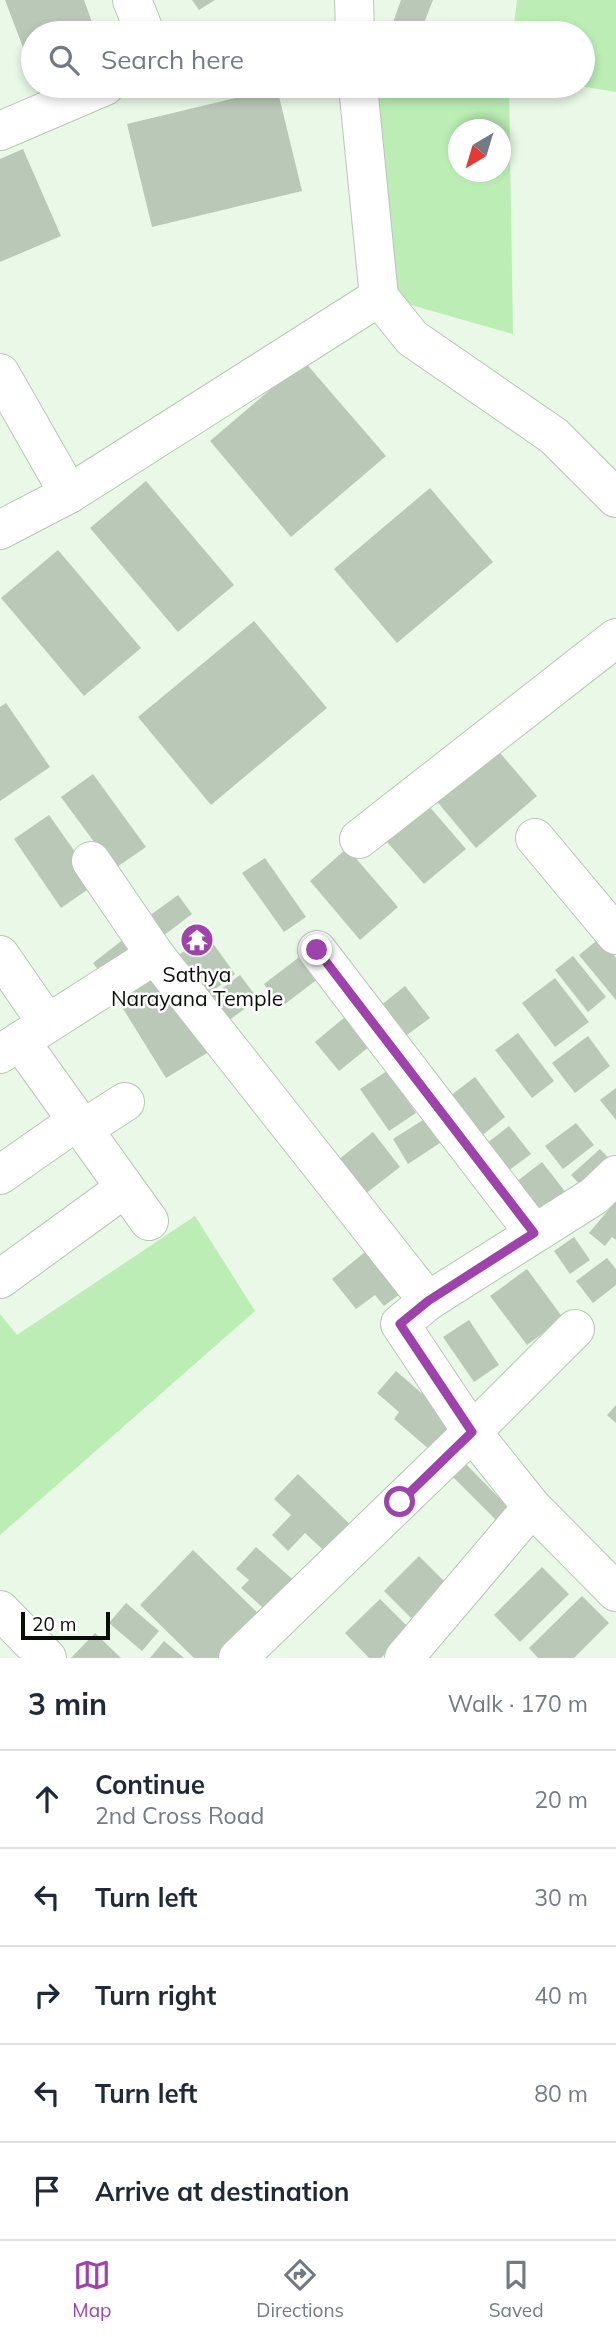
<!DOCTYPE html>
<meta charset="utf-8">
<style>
body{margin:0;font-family:Mulish,sans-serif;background:#f2f2f3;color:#1f2937}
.compass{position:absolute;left:448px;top:119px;width:63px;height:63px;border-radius:50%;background:#fff;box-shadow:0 4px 10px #0003;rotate:218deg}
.scale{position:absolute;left:21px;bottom:18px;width:89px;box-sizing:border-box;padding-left:7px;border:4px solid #090e09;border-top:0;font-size:19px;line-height:24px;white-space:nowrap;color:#090e09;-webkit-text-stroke:5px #fff;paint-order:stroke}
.stop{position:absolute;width:21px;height:21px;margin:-16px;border:5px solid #9e42ac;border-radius:50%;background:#fff}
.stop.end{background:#9e42ac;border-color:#fff;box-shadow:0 2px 7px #0008}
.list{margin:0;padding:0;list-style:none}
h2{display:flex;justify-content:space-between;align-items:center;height:91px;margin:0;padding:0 28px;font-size:30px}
h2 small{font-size:23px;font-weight:400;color:#747a83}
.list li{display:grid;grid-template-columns:46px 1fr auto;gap:21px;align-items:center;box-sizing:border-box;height:98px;padding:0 28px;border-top:2px solid #e0e1e3}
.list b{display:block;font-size:26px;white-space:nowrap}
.list p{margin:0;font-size:23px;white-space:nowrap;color:#747a83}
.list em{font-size:23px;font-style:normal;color:#747a83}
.icon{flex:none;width:38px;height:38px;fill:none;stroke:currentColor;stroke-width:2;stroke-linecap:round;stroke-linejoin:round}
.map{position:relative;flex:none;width:616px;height:1658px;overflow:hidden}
.search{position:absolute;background:#fff;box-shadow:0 4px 10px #0003;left:21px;right:21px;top:21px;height:77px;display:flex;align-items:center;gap:18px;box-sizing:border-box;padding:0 24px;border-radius:38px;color:#747a83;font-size:26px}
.sheet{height:581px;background:#fff}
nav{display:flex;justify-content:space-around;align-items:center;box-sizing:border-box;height:98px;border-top:2px solid #e0e1e3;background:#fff;font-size:19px;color:#747a83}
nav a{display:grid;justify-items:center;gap:4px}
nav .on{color:#9e42ac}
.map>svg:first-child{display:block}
.grass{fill:#bbedb5;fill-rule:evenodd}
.building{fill:#bac8b8}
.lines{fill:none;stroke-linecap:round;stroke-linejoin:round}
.minor-casing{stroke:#b8c6b6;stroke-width:40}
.minor{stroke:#fff;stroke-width:38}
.route{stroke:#9e42ac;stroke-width:9}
.labels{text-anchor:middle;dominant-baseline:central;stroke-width:5;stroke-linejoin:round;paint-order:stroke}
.poi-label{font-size:21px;fill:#090e09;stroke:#fff}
</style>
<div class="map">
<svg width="616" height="1658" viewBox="0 0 616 1658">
<rect width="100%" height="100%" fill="#e9f8e7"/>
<g class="grass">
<path d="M 517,0 L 616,0 L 616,92 L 580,86 L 583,86 L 583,33 L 513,33 Z"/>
<path d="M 375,86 L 509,86 L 513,334 L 397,301 ZM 458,130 L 500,130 L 500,172 L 458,172 Z"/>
<path d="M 195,1216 L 255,1311 L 0,1535 L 0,1314 L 17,1335 Z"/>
</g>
<g class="building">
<path d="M 5,0 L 84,0 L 93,25 L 70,33 L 33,33 L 33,47 L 24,50 Z"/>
<path d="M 192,0 L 215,0 L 199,10 Z"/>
<path d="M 401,0 L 433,0 L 420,33 L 413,33 L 392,25 Z"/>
<path d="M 277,88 L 302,191 L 152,227 L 127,124 Z"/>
<path d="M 23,149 L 61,236 L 0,262 L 0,159 Z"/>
<path d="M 304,361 L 386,456 L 291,537 L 210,441 Z"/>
<path d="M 146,481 L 234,585 L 178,632 L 90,528 Z"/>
<path d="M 430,488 L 493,562 L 397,643 L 334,569 Z"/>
<path d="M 58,550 L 141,648 L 84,696 L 1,598 Z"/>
<path d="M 254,621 L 327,708 L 211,805 L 138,717 Z"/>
<path d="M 6,703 L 50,767 L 0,801 L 0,707 Z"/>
<path d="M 494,746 L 537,796 L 476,848 L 434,798 Z"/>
<path d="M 93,774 L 146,847 L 114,869 L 61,797 Z"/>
<path d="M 422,798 L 466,849 L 424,884 L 380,834 Z"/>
<path d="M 49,815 L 97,883 L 61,908 L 14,839 Z"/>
<path d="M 347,848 L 398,907 L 360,940 L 310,881 Z"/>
<path d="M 265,858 L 306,917 L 284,932 L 242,873 Z"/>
<path d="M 178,895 L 192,914 L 163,936 L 149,916 Z"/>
<path d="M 129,935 L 141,950 L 105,978 L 93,963 Z"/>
<path d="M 207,935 L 235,974 L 202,999 L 173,959 Z"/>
<path d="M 600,938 L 616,958 L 616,1000 L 579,955 Z"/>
<path d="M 306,952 L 323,975 L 281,1007 L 264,984 Z"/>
<path d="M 573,956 L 606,997 L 588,1012 L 555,970 Z"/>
<path d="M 164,971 L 212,1050 L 166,1078 L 117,999 Z"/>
<path d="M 240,975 L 258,999 L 221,1026 L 204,1002 Z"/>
<path d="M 555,978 L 589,1022 L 555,1047 L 522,1003 Z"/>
<path d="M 405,986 L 430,1018 L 404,1037 L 380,1006 Z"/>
<path d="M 351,1012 L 375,1042 L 339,1071 L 315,1042 Z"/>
<path d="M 518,1033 L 554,1081 L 532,1098 L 495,1050 Z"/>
<path d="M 588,1036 L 610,1066 L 575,1093 L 552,1063 Z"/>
<path d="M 387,1071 L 416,1113 L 389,1131 L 360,1089 Z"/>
<path d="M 475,1077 L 505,1117 L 480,1137 L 450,1096 Z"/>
<path d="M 616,1088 L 616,1120 L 600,1100 Z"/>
<path d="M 434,1113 L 449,1137 L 408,1164 L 393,1139 Z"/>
<path d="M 576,1123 L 594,1145 L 563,1169 L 545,1146 Z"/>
<path d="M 509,1126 L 531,1154 L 504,1174 L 482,1147 Z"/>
<path d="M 373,1132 L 400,1167 L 360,1198 L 333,1164 Z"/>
<path d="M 600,1149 L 615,1165 L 586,1191 L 571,1175 Z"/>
<path d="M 542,1162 L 567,1194 L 541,1214 L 516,1182 Z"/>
<path d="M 616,1201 L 616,1240 L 612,1237 L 605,1246 L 589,1233 Z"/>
<path d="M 574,1237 L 590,1260 L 570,1274 L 554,1251 Z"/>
<path d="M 365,1252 L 400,1294 L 384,1306 L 375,1295 L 356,1309 L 332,1279 Z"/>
<path d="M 607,1258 L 616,1269 L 616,1285 L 593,1303 L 576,1281 Z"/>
<path d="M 527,1269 L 563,1318 L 527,1345 L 490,1296 Z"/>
<path d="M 469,1320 L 499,1365 L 474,1382 L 443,1337 Z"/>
<path d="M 396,1371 L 462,1428 L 437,1456 L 394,1419 L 399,1412 L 377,1393 Z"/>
<path d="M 616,1405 L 616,1423 L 607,1415 Z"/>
<path d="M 457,1455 L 508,1507 L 496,1520 L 444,1468 Z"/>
<path d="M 298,1474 L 359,1533 L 334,1560 L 305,1533 L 288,1551 L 272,1535 L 291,1515 L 274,1499 Z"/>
<path d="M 256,1547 L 298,1584 L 271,1615 L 241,1588 L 249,1580 L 236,1569 Z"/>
<path d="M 193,1550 L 264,1619 L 226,1658 L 194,1658 L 140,1605 Z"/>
<path d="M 419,1556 L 446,1583 L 411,1618 L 384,1591 Z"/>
<path d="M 542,1567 L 569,1594 L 520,1642 L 494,1615 Z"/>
<path d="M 582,1596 L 609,1623 L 574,1658 L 538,1658 L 529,1648 Z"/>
<path d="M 380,1599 L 410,1629 L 381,1658 L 369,1658 L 345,1633 Z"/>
<path d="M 126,1603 L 159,1631 L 142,1651 L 109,1623 Z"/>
<path d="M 95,1633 L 121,1658 L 71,1658 Z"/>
<path d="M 164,1641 L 184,1658 L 150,1658 Z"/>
</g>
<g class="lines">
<defs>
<g id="minor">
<path d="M 132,0 L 145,33"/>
<path d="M 354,0 L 355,33"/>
<path d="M 358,86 L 379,297 L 412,338 L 554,436 L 616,498"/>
<path d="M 0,131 L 105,86"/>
<path d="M 0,373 L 69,494 L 0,530"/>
<path d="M 69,494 L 379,297"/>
<path d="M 535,838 L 616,935"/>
<path d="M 359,839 L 616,638"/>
<path d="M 91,861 L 155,955 L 428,1301"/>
<path d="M 317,950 L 534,1233"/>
<path d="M 0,955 L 47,1023"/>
<path d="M 20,1041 L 149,1221"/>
<path d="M 0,1054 L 155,955"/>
<path d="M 83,1129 L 125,1102"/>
<path d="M 0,1175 L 77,1121"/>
<path d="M 616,1175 L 594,1196 L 428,1301 L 400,1324 L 472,1432 L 532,1507 L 616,1592"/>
<path d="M 0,1279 L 125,1188"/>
<path d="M 0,1610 L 47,1658"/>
<path d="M 238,1658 L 472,1432 L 575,1329"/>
<path d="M 404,1658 L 532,1507"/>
</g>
</defs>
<use href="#minor" class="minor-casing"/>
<use href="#minor" class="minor"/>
</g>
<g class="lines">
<path class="route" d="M 317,950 L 534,1233 L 428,1301 L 400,1324 L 472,1432 L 400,1502"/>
</g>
<defs>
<symbol id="temple-disc" viewBox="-11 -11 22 22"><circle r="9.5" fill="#9e42ac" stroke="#fff"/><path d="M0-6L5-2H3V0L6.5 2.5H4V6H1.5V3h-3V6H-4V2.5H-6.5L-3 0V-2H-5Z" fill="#fff"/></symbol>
</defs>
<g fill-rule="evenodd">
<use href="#temple-disc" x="178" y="921" width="38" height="38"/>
</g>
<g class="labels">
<g class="poi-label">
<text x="197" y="974">Sathya<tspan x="197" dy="24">Narayana Temple</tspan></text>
</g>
</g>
</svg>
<svg class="compass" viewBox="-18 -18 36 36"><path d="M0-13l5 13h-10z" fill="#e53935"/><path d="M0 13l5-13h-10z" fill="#747a83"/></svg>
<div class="scale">20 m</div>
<div class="stop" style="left:400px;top:1502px"></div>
<div class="stop end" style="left:317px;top:950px"></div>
<div class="search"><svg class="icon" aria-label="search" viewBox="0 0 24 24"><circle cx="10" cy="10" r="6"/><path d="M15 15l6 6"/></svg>Search here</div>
</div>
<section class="sheet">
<h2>3 min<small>Walk · 170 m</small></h2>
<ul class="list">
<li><svg class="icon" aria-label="ahead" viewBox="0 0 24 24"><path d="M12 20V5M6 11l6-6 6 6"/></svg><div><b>Continue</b><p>2nd Cross Road</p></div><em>20 m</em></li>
<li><svg class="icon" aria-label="left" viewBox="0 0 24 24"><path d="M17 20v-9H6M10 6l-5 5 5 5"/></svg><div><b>Turn left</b></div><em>30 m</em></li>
<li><svg class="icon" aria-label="right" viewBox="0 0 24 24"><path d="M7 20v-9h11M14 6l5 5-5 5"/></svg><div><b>Turn right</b></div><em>40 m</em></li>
<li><svg class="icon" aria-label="left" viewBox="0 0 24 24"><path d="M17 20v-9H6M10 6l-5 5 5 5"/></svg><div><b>Turn left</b></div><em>80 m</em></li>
<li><svg class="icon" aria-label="arrive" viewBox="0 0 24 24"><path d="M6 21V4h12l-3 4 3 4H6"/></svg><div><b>Arrive at destination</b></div></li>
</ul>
</section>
<nav>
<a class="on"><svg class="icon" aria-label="map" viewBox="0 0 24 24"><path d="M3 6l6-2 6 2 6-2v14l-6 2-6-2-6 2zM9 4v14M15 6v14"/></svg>Map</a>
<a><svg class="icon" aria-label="directions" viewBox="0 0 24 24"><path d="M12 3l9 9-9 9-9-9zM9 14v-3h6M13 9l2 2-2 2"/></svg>Directions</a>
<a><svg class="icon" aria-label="saved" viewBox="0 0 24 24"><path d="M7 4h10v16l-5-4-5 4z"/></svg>Saved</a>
</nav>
